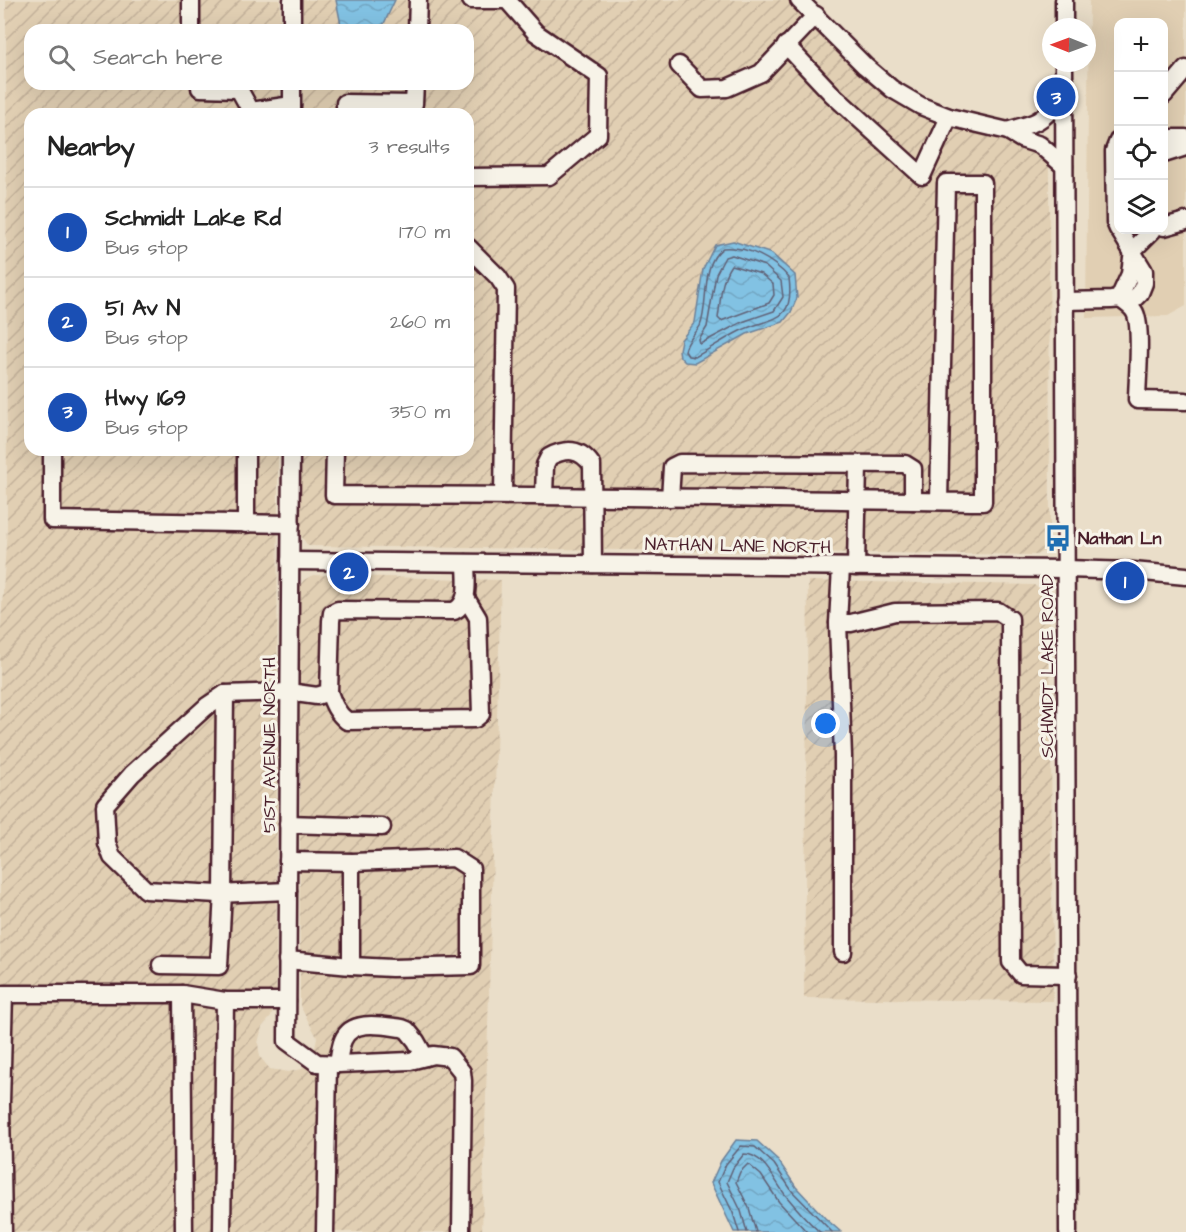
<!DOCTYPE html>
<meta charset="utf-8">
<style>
body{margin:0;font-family:"Architects Daughter",sans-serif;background:#f6f6f6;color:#222}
.controls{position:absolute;right:18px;top:18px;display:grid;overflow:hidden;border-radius:12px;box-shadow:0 6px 24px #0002}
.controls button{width:54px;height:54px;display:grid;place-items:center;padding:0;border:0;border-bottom:2px solid #e0e0e0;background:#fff;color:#222;font:30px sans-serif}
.compass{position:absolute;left:1042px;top:18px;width:54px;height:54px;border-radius:50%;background:#fff;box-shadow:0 6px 24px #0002;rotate:271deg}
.you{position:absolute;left:826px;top:724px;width:21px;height:21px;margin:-15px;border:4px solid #fff;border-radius:50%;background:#1a73e8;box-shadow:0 0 0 9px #1a73e833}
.badge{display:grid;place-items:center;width:39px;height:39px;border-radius:50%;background:#0b8043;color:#fff;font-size:20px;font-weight:700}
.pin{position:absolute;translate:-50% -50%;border:3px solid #fff;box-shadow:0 2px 6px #0006}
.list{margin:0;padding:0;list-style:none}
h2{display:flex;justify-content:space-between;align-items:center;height:78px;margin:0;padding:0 24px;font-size:26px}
h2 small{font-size:20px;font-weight:400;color:#767676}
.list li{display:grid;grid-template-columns:39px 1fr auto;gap:18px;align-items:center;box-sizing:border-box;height:90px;padding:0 24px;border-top:2px solid #e0e0e0}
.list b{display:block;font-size:22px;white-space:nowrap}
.list p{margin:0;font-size:20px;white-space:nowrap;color:#767676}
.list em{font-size:20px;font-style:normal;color:#767676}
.icon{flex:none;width:33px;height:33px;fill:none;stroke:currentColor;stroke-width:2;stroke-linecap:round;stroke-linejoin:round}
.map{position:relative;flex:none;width:1186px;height:1232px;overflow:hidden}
.search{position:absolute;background:#fff;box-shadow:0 6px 24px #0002;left:24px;top:24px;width:450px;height:66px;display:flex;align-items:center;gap:15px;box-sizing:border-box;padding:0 21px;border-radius:18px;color:#767676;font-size:22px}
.panel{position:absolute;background:#fff;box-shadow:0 6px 24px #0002;left:24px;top:108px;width:450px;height:348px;border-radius:18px}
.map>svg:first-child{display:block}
.built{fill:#e1cfb3;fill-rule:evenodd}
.industrial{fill:url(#industrial-furrows)}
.water{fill:url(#water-waves);stroke:#6c8199;stroke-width:1.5}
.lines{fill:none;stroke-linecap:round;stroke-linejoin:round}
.shore{stroke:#606075;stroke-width:1.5}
.minor-casing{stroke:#4a1f2b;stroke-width:21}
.minor{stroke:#f7f3e8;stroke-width:16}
.labels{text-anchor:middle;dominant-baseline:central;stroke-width:6;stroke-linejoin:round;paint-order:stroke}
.poi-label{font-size:18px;font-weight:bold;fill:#4a1f2b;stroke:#f7f3e8;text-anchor:start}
.street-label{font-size:18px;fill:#4a1f2b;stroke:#f7f3e8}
</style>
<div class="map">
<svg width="1186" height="1232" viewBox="0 0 1186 1232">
<defs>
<pattern id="industrial-furrows" width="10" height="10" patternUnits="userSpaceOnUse" patternTransform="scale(1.5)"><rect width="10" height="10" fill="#e1cfb3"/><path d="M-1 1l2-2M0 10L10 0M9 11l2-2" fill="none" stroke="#c3b19a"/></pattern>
<pattern id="water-waves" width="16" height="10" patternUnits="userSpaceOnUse" patternTransform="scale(1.5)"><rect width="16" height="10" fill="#82c2e3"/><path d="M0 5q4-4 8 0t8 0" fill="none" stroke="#72a6c3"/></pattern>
</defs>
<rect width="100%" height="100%" fill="#eadec9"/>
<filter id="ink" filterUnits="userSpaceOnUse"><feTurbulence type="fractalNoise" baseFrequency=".0167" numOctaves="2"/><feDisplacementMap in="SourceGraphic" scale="12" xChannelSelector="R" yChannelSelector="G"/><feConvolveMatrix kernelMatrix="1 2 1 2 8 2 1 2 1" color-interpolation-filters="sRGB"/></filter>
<g filter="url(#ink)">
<path class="built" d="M 1089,0 L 1186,0 L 1186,306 L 1168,316 L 1086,318 ZM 1118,22 L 1164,22 L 1164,230 L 1118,230 Z"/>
<g class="industrial">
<path d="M 6,0 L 280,0 L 280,30 L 30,30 L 30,84 L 280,84 L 280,114 L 30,114 L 30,450 L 278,450 L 276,1000 L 271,1017 L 262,1027 L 258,1043 L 260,1057 L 270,1069 L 288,1072 L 302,1069 L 315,1048 L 317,1037 L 300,1006 L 300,585 L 304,580 L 313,575 L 501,580 L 482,1232 L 0,1232 L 0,639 L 7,528 Z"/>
<path d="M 303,0 L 789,0 L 850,63 L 883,92 L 918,114 L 951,127 L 1037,149 L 1049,163 L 1050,541 L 1047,549 L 1036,555 L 308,546 L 301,536 L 301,450 L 468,450 L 468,114 L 303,114 L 303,84 L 468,84 L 468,30 L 303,30 Z"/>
<path d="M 808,581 L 1034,585 L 1047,594 L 1050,602 L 1053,1001 L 804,998 Z"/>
</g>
<g class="water">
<path d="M 336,0 L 395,0 L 381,30 L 342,30 Z"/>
<path d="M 733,241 L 772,254 L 795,275 L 797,298 L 791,312 L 783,322 L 747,334 L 695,363 L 685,362 L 680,357 L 679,350 L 681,340 L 695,322 L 703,269 L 715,245 Z"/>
<path d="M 736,1140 L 757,1141 L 778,1160 L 796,1187 L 825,1218 L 841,1232 L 734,1232 L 711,1183 L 721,1161 Z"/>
</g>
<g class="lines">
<g class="shore">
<path d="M 723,248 C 748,246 773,259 789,278 C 795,325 771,316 740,331 C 724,339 710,349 695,357 L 688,356 L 685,351 C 687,340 695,335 700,326 C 709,306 700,263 723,248 Z"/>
<path d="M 732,255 L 765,266 L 781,281 L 783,297 L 774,311 L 742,322 L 700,344 L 699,340 L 707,327 L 716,274 L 725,257 Z"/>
<path d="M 731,265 L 761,274 L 773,284 L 774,295 L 769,303 L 721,321 L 718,318 C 721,300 720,281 731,265 Z"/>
<path d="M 739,1232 L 733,1213 L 718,1182 L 726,1164 L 741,1146 L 755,1147 L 774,1164 L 792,1191 L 832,1232"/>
<path d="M 747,1232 L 741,1211 L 727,1182 L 733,1168 L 744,1154 C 765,1154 775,1183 787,1197 C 797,1209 808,1222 820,1232"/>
<path d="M 756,1232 L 749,1208 L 736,1182 L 740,1172 L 748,1164 L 761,1175 L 779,1202 L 807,1232"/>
</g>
<defs>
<g id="minor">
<path d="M 799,0 L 865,66 L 892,89 L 921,106 L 949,117 L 1008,131 L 1021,139 L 1040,145 L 1064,166"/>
<path d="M 1064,27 L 1064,0"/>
<path d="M 191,30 L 191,0"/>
<path d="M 292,30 L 292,0"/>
<path d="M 417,30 L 418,0"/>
<path d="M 786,45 L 832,94 L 922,176 L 949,117"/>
<path d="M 1064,63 L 1068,1232"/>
<path d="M 679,65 L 702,89 L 727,88 L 761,73 L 816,15"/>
<path d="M 236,84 L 251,111 L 292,105"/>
<path d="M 200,88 L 238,89"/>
<path d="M 1164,95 L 1186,69"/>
<path d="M 292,114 L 292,84"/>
<path d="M 345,114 L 345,103 L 414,104 L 415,84"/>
<path d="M 1008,131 C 1016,128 1025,126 1033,123 C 1047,118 1056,103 1063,90"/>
<path d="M 1164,138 L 1186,138"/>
<path d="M 1118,141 L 1114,151 L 1115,222 L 1118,229"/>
<path d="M 1164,154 L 1186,147"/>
<path d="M 468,177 L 549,176 L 598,135 L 599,76 L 536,33 L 507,0 L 471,0"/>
<path d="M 1164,227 L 1186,221"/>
<path d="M 468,247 L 498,277 L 506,289 L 503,495"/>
<path d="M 1119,298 C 1124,302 1131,306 1134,311 C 1143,324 1137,382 1137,400 L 1186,401"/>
<path d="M 1119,298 L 1130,274 L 1133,250 L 1153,230"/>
<path d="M 1064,301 L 1111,300 L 1135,298 L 1140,293 L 1144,283 L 1144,271 L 1119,230"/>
<path d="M 52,450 L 52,520 L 291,524"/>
<path d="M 291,450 L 287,1041 L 317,1063 L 338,1064 L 410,1061 L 433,1055 L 450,1057 L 462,1072 L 463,1081 L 461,1232"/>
<path d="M 335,450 L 334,495 C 550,495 767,499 983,502 L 983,183 L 946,183 L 939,501"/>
<path d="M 544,496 L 545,465 L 549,457 C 566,448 580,448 592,465 L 593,564"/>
<path d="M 670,498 L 672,467 L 680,463 L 905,464 L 913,469 L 913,501"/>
<path d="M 246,524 L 246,450"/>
<path d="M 290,561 L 1066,569 L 1133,571 L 1186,576"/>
<path d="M 841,567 L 838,623 L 843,756 L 843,952"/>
<path d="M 856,567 L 858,464"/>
<path d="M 838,623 L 851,623 L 895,612 L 998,611 L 1010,619 L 1011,962 L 1021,974 L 1068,975"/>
<path d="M 329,692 C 333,704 337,713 347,721 L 475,719 L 481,714 L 478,618 L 466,598"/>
<path d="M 288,824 L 382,827"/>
<path d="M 288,891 L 218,894 L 146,890 L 112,857 L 107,843 L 105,805 L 132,774 L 207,706 L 225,694 L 289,692 L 317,696 L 329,692 L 331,621 L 332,613 L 338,610 L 454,611 C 471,603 466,579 466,563"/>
<path d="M 287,960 L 351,966 L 392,968 L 471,966 L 471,869 L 454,858 L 353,862 L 288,861"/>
<path d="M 161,965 L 219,966 L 223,893 L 225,694"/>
<path d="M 351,966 L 351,862"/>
<path d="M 182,994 L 184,1232"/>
<path d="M 338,1064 C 339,1057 340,1047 343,1040 C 352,1018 384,1026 402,1028 L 407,1030 L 416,1041 L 425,1057"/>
<path d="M 3,1232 L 1,1103 L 4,994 L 182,994 L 225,1001 L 287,1001"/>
<path d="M 222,1232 L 225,1001"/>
<path d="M 325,1232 L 328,1064"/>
</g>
</defs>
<use href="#minor" class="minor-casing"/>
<use href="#minor" class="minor"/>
</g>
</g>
<defs>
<symbol id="bus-bare" viewBox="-9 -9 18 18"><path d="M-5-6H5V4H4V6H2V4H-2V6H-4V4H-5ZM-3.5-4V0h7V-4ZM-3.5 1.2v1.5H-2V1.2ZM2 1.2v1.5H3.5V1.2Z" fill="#1f6fb2" stroke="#f7f3e8" stroke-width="2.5" paint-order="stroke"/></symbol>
</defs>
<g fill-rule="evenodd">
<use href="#bus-bare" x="1039" y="519" width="38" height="38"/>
</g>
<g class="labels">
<g class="poi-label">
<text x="1078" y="538">Nathan Ln</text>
</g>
<g class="street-label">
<text transform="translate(738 546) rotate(1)">NATHAN LANE NORTH</text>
<text transform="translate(1047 666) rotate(-90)">SCHMIDT LAKE ROAD</text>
<text transform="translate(269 745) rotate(-90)">51ST AVENUE NORTH</text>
</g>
</g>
</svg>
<div class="controls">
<button>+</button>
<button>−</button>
<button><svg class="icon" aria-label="locate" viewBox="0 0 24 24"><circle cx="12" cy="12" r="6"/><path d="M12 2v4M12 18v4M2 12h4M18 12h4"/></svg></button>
<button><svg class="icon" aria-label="layers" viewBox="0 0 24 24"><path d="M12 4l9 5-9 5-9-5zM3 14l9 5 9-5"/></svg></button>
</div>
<svg class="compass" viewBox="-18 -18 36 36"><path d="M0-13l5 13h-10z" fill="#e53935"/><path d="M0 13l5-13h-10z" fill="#767676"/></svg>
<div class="you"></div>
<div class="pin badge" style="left:1125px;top:581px;background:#1a4fb4">1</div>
<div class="pin badge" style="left:349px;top:572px;background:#1a4fb4">2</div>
<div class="pin badge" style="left:1056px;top:97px;background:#1a4fb4">3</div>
<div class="search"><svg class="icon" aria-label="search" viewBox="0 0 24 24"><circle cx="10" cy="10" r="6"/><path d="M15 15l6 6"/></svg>Search here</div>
<section class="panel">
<h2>Nearby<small>3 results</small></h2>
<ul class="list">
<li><span class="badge" style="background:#1a4fb4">1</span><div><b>Schmidt Lake Rd</b><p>Bus stop</p></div><em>170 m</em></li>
<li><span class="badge" style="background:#1a4fb4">2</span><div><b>51 Av N</b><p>Bus stop</p></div><em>260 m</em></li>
<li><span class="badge" style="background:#1a4fb4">3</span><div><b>Hwy 169</b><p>Bus stop</p></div><em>350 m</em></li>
</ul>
</section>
</div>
